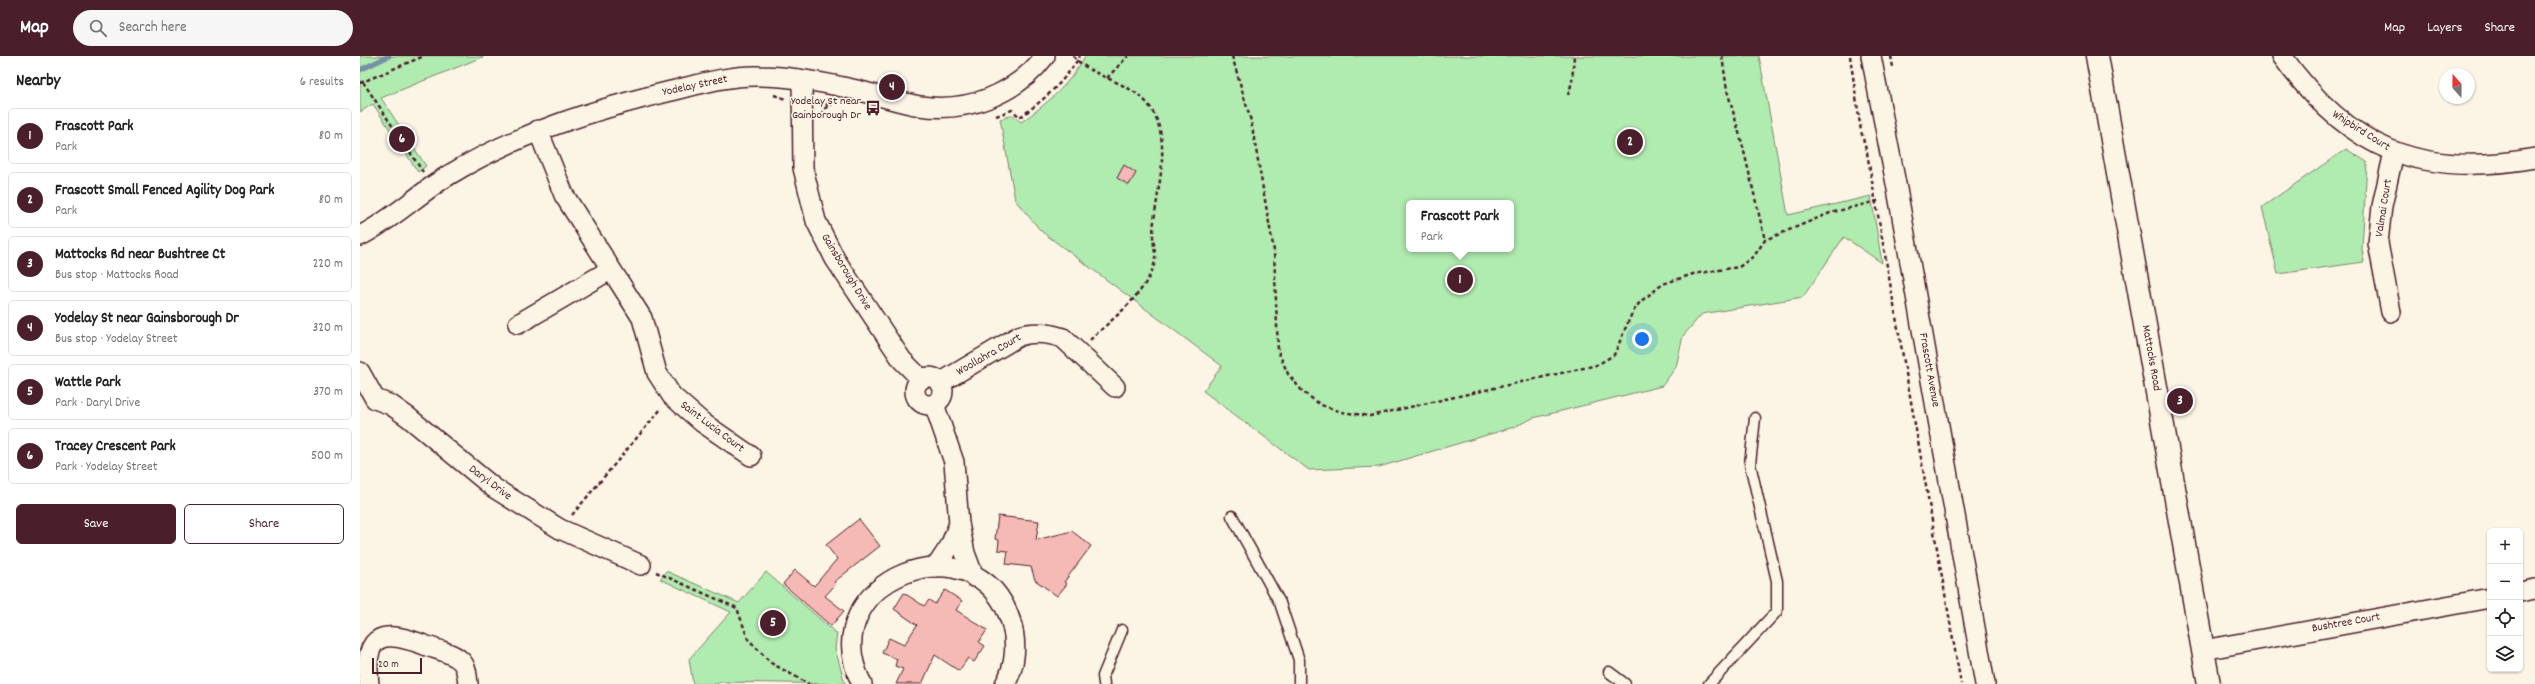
<!DOCTYPE html>
<meta charset="utf-8">
<style>
body{margin:0;font-family:Dekko,sans-serif;background:#f6f6f6;color:#202124}
.controls{position:absolute;right:12px;bottom:12px;display:grid;overflow:hidden;border-radius:6px;box-shadow:0 1px 3px #0004}
.controls button{width:36px;height:36px;display:grid;place-items:center;padding:0;border:0;border-bottom:1px solid #e0e0e0;background:#fff;color:#202124;font:20px sans-serif}
.compass{position:absolute;left:2079px;top:12px;width:36px;height:36px;border-radius:50%;background:#fff;box-shadow:0 1px 3px #0004;rotate:340deg}
.scale{position:absolute;left:12px;bottom:10px;width:50px;box-sizing:border-box;padding-left:4px;border:2px solid #4a1f2b;border-top:0;font-size:11px;line-height:14px;white-space:nowrap;color:#4a1f2b;-webkit-text-stroke:3px #fcf5e5;paint-order:stroke}
.you{position:absolute;left:1282px;top:283px;width:14px;height:14px;margin:-10px;border:3px solid #fff;border-radius:50%;background:#1a73e8;box-shadow:0 0 0 6px #1a73e833}
.badge{display:grid;place-items:center;width:26px;height:26px;border-radius:50%;background:#4a1f2b;color:#fff;font-size:13px;font-weight:700}
.pin{position:absolute;translate:-50% -50%;border:2px solid #fff;box-shadow:0 1px 4px #0006}
.popup{position:absolute;left:1046px;top:144px;width:108px;height:52px;box-sizing:border-box;display:grid;place-content:center;border-radius:6px;background:#fff;filter:drop-shadow(0 1px 3px #0005);font-size:13px;white-space:nowrap;color:#757577}
.popup b{font-size:15px;color:#202124}
.popup::after{content:'';position:absolute;left:50%;top:100%;margin-left:-8px;border:8px solid transparent;border-top-color:#fff}
.list{margin:0;padding:0;list-style:none}
h2{display:flex;justify-content:space-between;align-items:center;height:52px;margin:0;padding:0 16px;font-size:17px}
h2 small{font-size:13px;font-weight:400;color:#757577}
.list li{display:grid;grid-template-columns:26px 1fr auto;gap:12px;align-items:center;box-sizing:border-box;height:56px;margin:0 8px 8px;padding:0 8px;border:1px solid #e0e0e0;border-radius:6px}
.list b{display:block;font-size:15px;white-space:nowrap}
.list p{margin:0;font-size:13px;white-space:nowrap;color:#757577}
.list em{font-size:13px;font-style:normal;color:#757577}
.actions{display:flex;gap:8px;padding:12px 16px}
.actions a{flex:1;padding:9px 0;border:1px solid #4a1f2b;border-radius:6px;text-align:center;font-size:14px;color:#4a1f2b}
.actions .main{background:#4a1f2b;color:#fff}
.icon{flex:none;width:22px;height:22px;fill:none;stroke:currentColor;stroke-width:2;stroke-linecap:round;stroke-linejoin:round}
.map{position:relative;flex:none;width:2175px;height:628px;overflow:hidden}
header{display:flex;align-items:center;gap:24px;box-sizing:border-box;height:56px;padding:0 20px;background:#4a1f2b;color:#fff}
header strong{font-size:19px}
nav{display:flex;gap:22px;margin-inline-start:auto;font-size:14px}
.search{width:280px;height:36px;background:#f6f6f6;display:flex;align-items:center;gap:10px;box-sizing:border-box;padding:0 14px;border-radius:22px;color:#757577;font-size:15px}
main{display:flex}
aside{flex:1;background:#fff}
.map>svg:first-child{display:block}
.green{fill:#b0ebb0;stroke:#7d856e;fill-rule:evenodd}
.lines{fill:none;stroke-linecap:round;stroke-linejoin:round}
.stream{stroke:#7690a5;stroke-width:5}
.building{fill:#f6bab6;stroke:#4a1f2b}
.service-casing{stroke:#4a1f2b;stroke-width:13}
.minor-casing{stroke:#4a1f2b;stroke-width:22}
.tertiary-casing{stroke:#4a1f2b;stroke-width:25}
.path{stroke:#4a1f2b;stroke-width:2.5;stroke-dasharray:4 3;stroke-linecap:butt}
.service{stroke:#fcf5e5;stroke-width:10}
.minor{stroke:#fcf5e5;stroke-width:19}
.tertiary{stroke:#fcf5e5;stroke-width:22}
.labels{text-anchor:middle;dominant-baseline:central;stroke-width:3;stroke-linejoin:round;paint-order:stroke}
.street-label{font-size:12px;fill:#4a1f2b;stroke:#fcf5e5}
.poi-label{font-size:12px;fill:#4a1f2b;stroke:#fcf5e5;text-anchor:end}
</style>
<header>
<strong>Map</strong>
<div class="search"><svg class="icon" aria-label="search" viewBox="0 0 24 24"><circle cx="10" cy="10" r="6"/><path d="M15 15l6 6"/></svg>Search here</div>
<nav><a>Map</a><a>Layers</a><a>Share</a></nav>
</header>
<main>
<aside>
<h2>Nearby<small>6 results</small></h2>
<ul class="list">
<li><span class="badge">1</span><div><b>Frascott Park</b><p>Park</p></div><em>80 m</em></li>
<li><span class="badge">2</span><div><b>Frascott Small Fenced Agility Dog Park</b><p>Park</p></div><em>80 m</em></li>
<li><span class="badge">3</span><div><b>Mattocks Rd near Bushtree Ct</b><p>Bus stop · Mattocks Road</p></div><em>220 m</em></li>
<li><span class="badge">4</span><div><b>Yodelay St near Gainsborough Dr</b><p>Bus stop · Yodelay Street</p></div><em>320 m</em></li>
<li><span class="badge">5</span><div><b>Wattle Park</b><p>Park · Daryl Drive</p></div><em>370 m</em></li>
<li><span class="badge">6</span><div><b>Tracey Crescent Park</b><p>Park · Yodelay Street</p></div><em>500 m</em></li>
</ul>
<div class="actions"><a class="main">Save</a><a>Share</a></div>
</aside>
<div class="map">
<svg width="2175" height="628" viewBox="0 0 2175 628">
<rect width="100%" height="100%" fill="#fcf5e5"/>
<filter id="ink" filterUnits="userSpaceOnUse"><feTurbulence type="fractalNoise" baseFrequency=".025" numOctaves="2"/><feDisplacementMap in="SourceGraphic" scale="8" xChannelSelector="R" yChannelSelector="G"/><feConvolveMatrix kernelMatrix="1 2 1 2 8 2 1 2 1" color-interpolation-filters="sRGB"/></filter>
<g filter="url(#ink)">
<g class="green">
<path d="M 0,0 L 125,0 L 21,42 L 66,110 L 58,116 L 13,48 L 0,56 Z"/>
<path d="M 725,0 L 1399,0 L 1428,159 L 1511,140 L 1522,207 L 1484,181 L 1443,241 L 1342,258 L 1323,280 L 1316,311 L 1302,330 L 1173,362 L 1154,371 L 1019,411 L 949,414 L 843,335 L 862,310 L 681,175 L 655,144 L 640,63 L 653,59 L 661,66 C 687,48 710,28 725,0 ZM 1049,147 L 1151,147 L 1151,193 L 1049,193 Z"/>
<path d="M 1986,93 L 2007,106 L 2002,193 L 2004,206 L 1918,218 L 1902,151 Z"/>
<path d="M 306,515 L 379,547 L 406,516 L 477,578 L 475,592 L 485,628 L 360,626 L 357,628 L 333,628 L 329,603 L 371,556 L 300,523 Z"/>
</g>
<g class="lines">
<path class="stream" d="M 0,14 L 29,0"/>
</g>
<g class="building">
<path d="M 764,109 L 776,117 L 769,129 L 757,122 Z"/>
<path d="M 638,460 L 679,465 L 676,484 L 712,475 L 731,490 L 704,526 L 707,528 L 697,540 L 675,524 L 671,511 L 646,508 L 648,495 L 638,494 L 639,484 L 635,483 Z"/>
<path d="M 499,463 L 520,490 L 474,526 L 476,528 L 465,540 L 484,555 L 471,570 L 423,528 L 435,514 L 454,530 L 477,503 L 466,489 Z"/>
<path d="M 585,534 L 602,545 L 596,554 L 627,574 L 619,586 L 625,590 L 614,606 L 608,602 L 599,615 L 575,599 L 562,628 L 536,628 L 543,613 L 535,610 L 537,603 L 522,597 L 529,582 L 544,589 L 557,569 L 534,553 L 544,537 L 564,550 L 569,544 L 575,548 Z"/>
</g>
<g class="lines">
<defs>
<g id="service">
<path d="M 872,460 L 920,547 L 939,604 L 939,628"/>
<path d="M 1249,616 L 1265,628"/>
<path d="M 744,628 L 743,620 L 762,574"/>
<path d="M 1349,628 L 1417,555 L 1417,525 L 1390,408 L 1395,362"/>
</g>
<g id="minor">
<path d="M 1511,0 L 1537,133 L 1625,628"/>
<path d="M 1922,0 C 1989,94 2061,123 2175,102"/>
<path d="M 442,24 L 443,112 L 456,165 L 475,203 L 542,304 L 561,323"/>
<path d="M 178,74 L 204,139 L 282,262 L 297,317 L 312,340 L 343,367 L 391,400"/>
<path d="M 0,180 C 32,164 58,138 89,119 C 158,77 233,54 311,35 C 340,28 370,19 399,20 C 430,20 461,26 492,33 C 515,38 537,46 560,50 C 608,57 656,38 685,0"/>
<path d="M 2031,256 L 2018,187 L 2022,150 L 2034,96"/>
<path d="M 158,268 L 250,214"/>
<path d="M 0,316 L 15,343 L 31,349 L 48,361 L 134,432 L 200,473 L 281,509"/>
<circle cx="569" cy="335" r="14"/>
<path d="M 580,327 L 659,280 C 674,275 688,277 703,282 L 755,331"/>
<path d="M 574,348 L 594,406 L 599,468 L 605,497 L 614,521"/>
<path d="M 576,511 L 590,490 L 599,468"/>
<path d="M 2160,536 L 2175,533"/>
<path d="M 1843,594 L 2130,542"/>
<path d="M 9,628 C 3,574 25,574 67,590 C 78,594 93,597 101,605 C 107,611 107,620 108,628"/>
<path d="M 502,628 C 449,525 617,458 651,566 C 657,586 656,610 645,628"/>
</g>
<path id="tertiary" d="M 1737,0 L 1849,628"/>
</defs>
<use href="#service" class="service-casing"/>
<use href="#minor" class="minor-casing"/>
<use href="#tertiary" class="tertiary-casing"/>
<g class="path">
<path d="M 713,0 C 733,23 772,25 790,51 C 815,88 794,139 793,179 C 793,188 797,200 794,209 C 784,240 752,263 730,284"/>
<path d="M 872,0 L 891,65 L 914,195 L 918,295 L 928,318 L 943,336 L 961,349 L 982,356 L 1010,360 L 1237,309 L 1254,299 L 1272,257 L 1280,246 L 1303,228 L 1333,218 L 1379,211 L 1394,200 L 1405,184 L 1470,157 L 1521,144"/>
<path d="M 1362,0 L 1367,34 L 1382,87 L 1405,184"/>
<path d="M 1490,0 L 1501,75 L 1507,97 L 1601,628"/>
<path d="M 1531,0 L 1533,11"/>
<path d="M 747,22 L 768,0"/>
<path d="M 3,26 L 63,116"/>
<path d="M 0,27 L 64,0"/>
<path d="M 414,39 L 426,43"/>
<path d="M 1208,39 L 1212,26 L 1214,0"/>
<path d="M 459,46 L 468,49"/>
<path d="M 461,59 L 464,53 L 472,48"/>
<path d="M 636,60 L 652,54 L 660,61 C 683,45 705,25 720,0"/>
<path d="M 212,459 L 301,353"/>
<path d="M 296,516 L 377,552 L 388,583 L 411,607 L 449,628"/>
</g>
<use href="#service" class="service"/>
<use href="#minor" class="minor"/>
<use href="#tertiary" class="tertiary"/>
</g>
</g>
<defs>
<symbol id="bus-bare" viewBox="-9 -9 18 18"><path d="M-5-6H5V4H4V6H2V4H-2V6H-4V4H-5ZM-3.5-4V0h7V-4ZM-3.5 1.2v1.5H-2V1.2ZM2 1.2v1.5H3.5V1.2Z" fill="#4a1f2b" stroke="#fcf5e5" stroke-width="2.5" paint-order="stroke"/></symbol>
</defs>
<g fill-rule="evenodd">
<use href="#bus-bare" x="502" y="41" width="22" height="22"/>
</g>
<g class="labels">
<g class="street-label">
<text transform="translate(335 30) rotate(-12)">Yodelay Street</text>
<text transform="translate(2001 75) rotate(32)">Whipbird Court</text>
<text transform="translate(2024 152) rotate(-81)">Valmai Court</text>
<text transform="translate(486 216) rotate(59)">Gainsborough Drive</text>
<text transform="translate(629 299) rotate(-30)">Woollahra Court</text>
<text transform="translate(1791 302) rotate(80)">Mattocks Road</text>
<text transform="translate(1569 314) rotate(80)">Frascott Avenue</text>
<text transform="translate(352 371) rotate(37)">Saint Lucia Court</text>
<text transform="translate(130 427) rotate(37)">Daryl Drive</text>
<text transform="translate(1986 567) rotate(-10)">Bushtree Court</text>
</g>
<g class="poi-label">
<text x="501" y="45">Yodelay St near<tspan x="501" dy="14">Gainborough Dr</tspan></text>
</g>
</g>
</svg>
<div class="controls">
<button>+</button>
<button>−</button>
<button><svg class="icon" aria-label="locate" viewBox="0 0 24 24"><circle cx="12" cy="12" r="6"/><path d="M12 2v4M12 18v4M2 12h4M18 12h4"/></svg></button>
<button><svg class="icon" aria-label="layers" viewBox="0 0 24 24"><path d="M12 4l9 5-9 5-9-5zM3 14l9 5 9-5"/></svg></button>
</div>
<svg class="compass" viewBox="-18 -18 36 36"><path d="M0-13l5 13h-10z" fill="#e53935"/><path d="M0 13l5-13h-10z" fill="#757577"/></svg>
<div class="scale">20 m</div>
<div class="you"></div>
<div class="pin badge" style="left:1100px;top:224px">1</div>
<div class="popup"><b>Frascott Park</b>Park</div>
<div class="pin badge" style="left:1270px;top:86px">2</div>
<div class="pin badge" style="left:1820px;top:345px">3</div>
<div class="pin badge" style="left:532px;top:31px">4</div>
<div class="pin badge" style="left:413px;top:567px">5</div>
<div class="pin badge" style="left:42px;top:83px">6</div>
</div>
</main>
